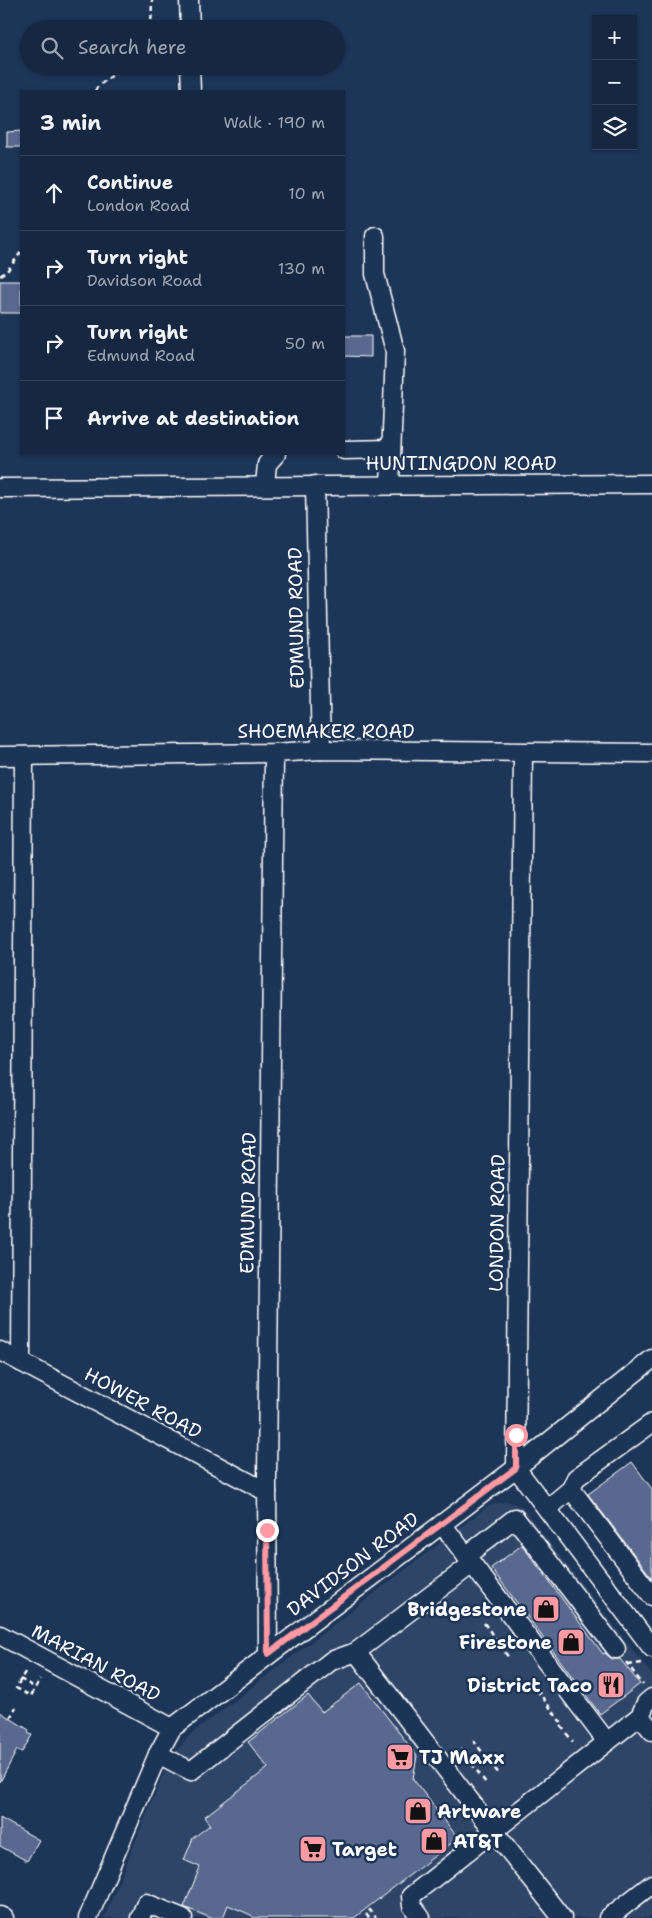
<!DOCTYPE html>
<meta charset="utf-8">
<style>
body{margin:0;font-family:"Shantell Sans",sans-serif;background:#1f3048;color:#f1f3f6}
.controls{position:absolute;right:15px;top:15px;display:grid;overflow:hidden;border-radius:0px;box-shadow:0 1px 4px #0004}
.controls button{width:45px;height:45px;display:grid;place-items:center;padding:0;border:0;border-bottom:1px solid #35445a;background:#162841;color:#f1f3f6;font:25px sans-serif}
.stop{position:absolute;width:15px;height:15px;margin:-11px;border:4px solid #ff9aa2;border-radius:50%;background:#fff}
.stop.end{background:#ff9aa2;border-color:#fff;box-shadow:0 1px 5px #0008}
.list{margin:0;padding:0;list-style:none}
h2{display:flex;justify-content:space-between;align-items:center;height:65px;margin:0;padding:0 20px;font-size:21px}
h2 small{font-size:16px;font-weight:400;color:#9ea6b1}
.list li{display:grid;grid-template-columns:32px 1fr auto;gap:15px;align-items:center;box-sizing:border-box;height:75px;padding:0 20px;border-top:1px solid #35445a}
.list b{display:block;font-size:19px;white-space:nowrap}
.list p{margin:0;font-size:16px;white-space:nowrap;color:#9ea6b1}
.list em{font-size:16px;font-style:normal;color:#9ea6b1}
.icon{flex:none;width:28px;height:28px;fill:none;stroke:currentColor;stroke-width:2;stroke-linecap:round;stroke-linejoin:round}
.map{position:relative;flex:none;width:652px;height:1918px;overflow:hidden}
.search{position:absolute;background:#162841;box-shadow:0 1px 4px #0004;left:20px;top:20px;width:325px;height:55px;display:flex;align-items:center;gap:12px;box-sizing:border-box;padding:0 18px;border-radius:28px;color:#9ea6b1;font-size:19px}
.panel{position:absolute;background:#162841;box-shadow:0 1px 4px #0004;left:20px;top:90px;width:325px;height:365px;border-radius:0px}
.map>svg:first-child{display:block}
.built{fill:#2f4468}
.building{fill:#59678e;stroke:#fff}
.lines{fill:none;stroke-linecap:round;stroke-linejoin:round}
.minor-casing{stroke:#fff;stroke-width:21}
.path{stroke:#fff;stroke-width:2.5;stroke-dasharray:5 4;stroke-linecap:butt}
.minor{stroke:#1d3557;stroke-width:18}
.route{stroke:#ff9aa2;stroke-width:6}
.labels{text-anchor:middle;dominant-baseline:central;stroke-width:5;stroke-linejoin:round;paint-order:stroke}
.street-label{font-size:19px;fill:#fff;stroke:#1d3557}
.poi-label{font-size:19px;font-weight:bold;fill:#fff;stroke:#1d3557;text-anchor:start}
</style>
<div class="map">
<svg width="652" height="1918" viewBox="0 0 652 1918">
<rect width="100%" height="100%" fill="#1d3557"/>
<filter id="ink" filterUnits="userSpaceOnUse"><feTurbulence type="fractalNoise" baseFrequency=".02" numOctaves="2"/><feDisplacementMap in="SourceGraphic" scale="10" xChannelSelector="R" yChannelSelector="G"/><feConvolveMatrix kernelMatrix="1 2 1 2 8 2 1 2 1" color-interpolation-filters="sRGB"/></filter>
<g filter="url(#ink)">
<path class="built" d="M 508,1501 L 522,1507 L 652,1675 L 652,1915 L 648,1918 L 104,1918 L 169,1760 L 190,1735 L 488,1506 Z"/>
<g class="building">
<path d="M 21,131 L 21,147 L 7,147 L 7,132 Z"/>
<rect x="0" y="281" width="21" height="32"/>
<path d="M 344,336 L 371,336 L 371,357 L 344,356 Z"/>
<path d="M 632,1462 L 652,1489 L 652,1578 L 588,1494 Z"/>
<path d="M 522,1545 L 603,1654 L 605,1653 L 612,1659 L 620,1659 L 640,1684 L 600,1714 L 491,1568 Z"/>
<path d="M 361,1683 L 417,1756 L 413,1779 L 458,1838 L 354,1918 L 254,1918 L 251,1915 L 228,1905 L 223,1918 L 211,1918 L 184,1907 L 200,1867 L 184,1860 L 193,1838 L 210,1825 L 204,1817 L 268,1768 L 248,1742 L 308,1695 L 322,1712 Z"/>
<path d="M 0,1712 L 29,1730 L 28,1733 L 32,1735 L 22,1752 L 17,1750 L 0,1782 Z"/>
<path d="M 0,1818 L 39,1840 L 27,1861 L 0,1846 Z"/>
</g>
<g class="lines">
<defs>
<g id="minor">
<path d="M 189,0 L 190,29"/>
<path d="M 190,66 L 191,91"/>
<path d="M 375,236 L 375,274 L 395,351 L 390,485"/>
<path d="M 344,450 L 391,449"/>
<path d="M 265,485 L 267,464 L 276,454"/>
<path d="M 315,485 L 321,750"/>
<path d="M 0,488 L 652,484"/>
<path d="M 523,753 L 516,1468 L 652,1648"/>
<path d="M 0,756 L 274,753 L 321,750 L 652,753"/>
<path d="M 0,1351 L 267,1492"/>
<path d="M 21,1362 L 24,756"/>
<path d="M 571,1489 L 652,1596"/>
<path d="M 547,1509 L 571,1489 L 576,1478 L 652,1423"/>
<path d="M 442,1524 L 607,1742"/>
<path d="M 466,1556 L 515,1518 L 616,1649"/>
<path d="M 0,1635 L 172,1728"/>
<path d="M 356,1652 L 472,1564"/>
<path d="M 268,1654 L 267,1479 L 274,753"/>
<path d="M 640,1716 L 652,1731"/>
<path d="M 158,1754 L 191,1771 L 331,1661 L 356,1652 L 471,1802 L 562,1918"/>
<path d="M 0,1916 L 4,1918"/>
<path d="M 88,1918 L 158,1754 L 172,1728 L 516,1468 L 652,1359"/>
<path d="M 140,1918 L 146,1903 L 183,1918"/>
<path d="M 421,1918 L 412,1906 L 411,1896 L 640,1716 L 646,1703 L 652,1698"/>
<path d="M 608,1918 L 652,1884"/>
</g>
</defs>
<use href="#minor" class="minor-casing"/>
<g class="path">
<path d="M 151,29 L 152,0"/>
<path d="M 95,91 L 98,86 L 125,66"/>
<path d="M 0,276 L 7,271 L 21,252"/>
<path d="M 484,1623 L 509,1658"/>
<path d="M 626,1662 L 643,1685"/>
<path d="M 628,1665 L 642,1663"/>
<path d="M 25,1672 L 16,1688 L 31,1696 L 40,1679"/>
<path d="M 20,1679 L 36,1688"/>
<path d="M 537,1690 L 563,1725"/>
<path d="M 10,1718 L 16,1707"/>
<path d="M 561,1726 L 573,1742"/>
<path d="M 473,1740 L 499,1774"/>
<path d="M 461,1749 L 486,1783"/>
<path d="M 369,1918 L 366,1914 L 370,1910 L 376,1918"/>
</g>
<use href="#minor" class="minor"/>
</g>
</g>
<g class="lines" filter="url(#ink)">
<path class="route" d="M 267,1530 L 268,1654 L 516,1468 L 516,1435"/>
</g>
<defs>
<symbol id="shop-square" viewBox="-11 -11 22 22"><rect x="-9" y="-9" width="18" height="18" rx="4" fill="#ff9aa2" stroke="#1d3557"/><path d="M-5-2.5h2.3a2.7 3.5 0 0 1 5.4 0H5L5.5 6h-11ZM-1.5-2.5h3a1.5 2.3 0 0 0-3 0Z" fill="#111"/></symbol>
<symbol id="restaurant-square" viewBox="-11 -11 22 22"><rect x="-9" y="-9" width="18" height="18" rx="4" fill="#ff9aa2" stroke="#1d3557"/><path d="M-5-6h1v4h1v-4h1v4h1v-4h1v5L-1.5 .5V6h-2V.5L-5-1ZM5-6V6H3V1.5H1.5Q1.5-4 5-6Z" fill="#111"/></symbol>
<symbol id="supermarket-square" viewBox="-11 -11 22 22"><rect x="-9" y="-9" width="18" height="18" rx="4" fill="#ff9aa2" stroke="#1d3557"/><path d="M-6-5.5h2.5l.6 2H6L4.5 2H-2.5L-4.4-4H-6ZM-1.5 3.2a1.3 1.3 0 1 0 .1 0ZM3 3.2a1.3 1.3 0 1 0 .1 0Z" fill="#111"/></symbol>
</defs>
<g fill-rule="evenodd">
<use href="#shop-square" x="530" y="1593" width="32" height="32"/>
<use href="#shop-square" x="555" y="1626" width="32" height="32"/>
<use href="#restaurant-square" x="595" y="1669" width="32" height="32"/>
<use href="#supermarket-square" x="384" y="1741" width="32" height="32"/>
<use href="#shop-square" x="402" y="1795" width="32" height="32"/>
<use href="#shop-square" x="418" y="1825" width="32" height="32"/>
<use href="#supermarket-square" x="297" y="1833" width="32" height="32"/>
</g>
<g class="labels">
<g class="street-label">
<text x="461" y="463">HUNTINGDON ROAD</text>
<text transform="translate(296 618) rotate(-91)">EDMUND ROAD</text>
<text x="326" y="731">SHOEMAKER ROAD</text>
<text transform="translate(248 1203) rotate(-89)">EDMUND ROAD</text>
<text transform="translate(497 1223) rotate(-89)">LONDON ROAD</text>
<text transform="translate(143 1403) rotate(28)">HOWER ROAD</text>
<text transform="translate(353 1564) rotate(-37)">DAVIDSON ROAD</text>
<text transform="translate(96 1663) rotate(28)">MARIAN ROAD</text>
</g>
<g class="poi-label">
<text x="527" y="1609" text-anchor="end">Bridgestone</text>
<text x="552" y="1642" text-anchor="end">Firestone</text>
<text x="592" y="1685" text-anchor="end">District Taco</text>
<text x="419" y="1757">TJ Maxx</text>
<text x="437" y="1811">Artware</text>
<text x="453" y="1841">AT&amp;T</text>
<text x="332" y="1849">Target</text>
</g>
</g>
</svg>
<div class="controls">
<button>+</button>
<button>−</button>
<button><svg class="icon" aria-label="layers" viewBox="0 0 24 24"><path d="M12 4l9 5-9 5-9-5zM3 14l9 5 9-5"/></svg></button>
</div>
<div class="stop" style="left:516px;top:1435px"></div>
<div class="stop end" style="left:267px;top:1530px"></div>
<div class="search"><svg class="icon" aria-label="search" viewBox="0 0 24 24"><circle cx="10" cy="10" r="6"/><path d="M15 15l6 6"/></svg>Search here</div>
<section class="panel">
<h2>3 min<small>Walk · 190 m</small></h2>
<ul class="list">
<li><svg class="icon" aria-label="ahead" viewBox="0 0 24 24"><path d="M12 20V5M6 11l6-6 6 6"/></svg><div><b>Continue</b><p>London Road</p></div><em>10 m</em></li>
<li><svg class="icon" aria-label="right" viewBox="0 0 24 24"><path d="M7 20v-9h11M14 6l5 5-5 5"/></svg><div><b>Turn right</b><p>Davidson Road</p></div><em>130 m</em></li>
<li><svg class="icon" aria-label="right" viewBox="0 0 24 24"><path d="M7 20v-9h11M14 6l5 5-5 5"/></svg><div><b>Turn right</b><p>Edmund Road</p></div><em>50 m</em></li>
<li><svg class="icon" aria-label="arrive" viewBox="0 0 24 24"><path d="M6 21V4h12l-3 4 3 4H6"/></svg><div><b>Arrive at destination</b></div></li>
</ul>
</section>
</div>
